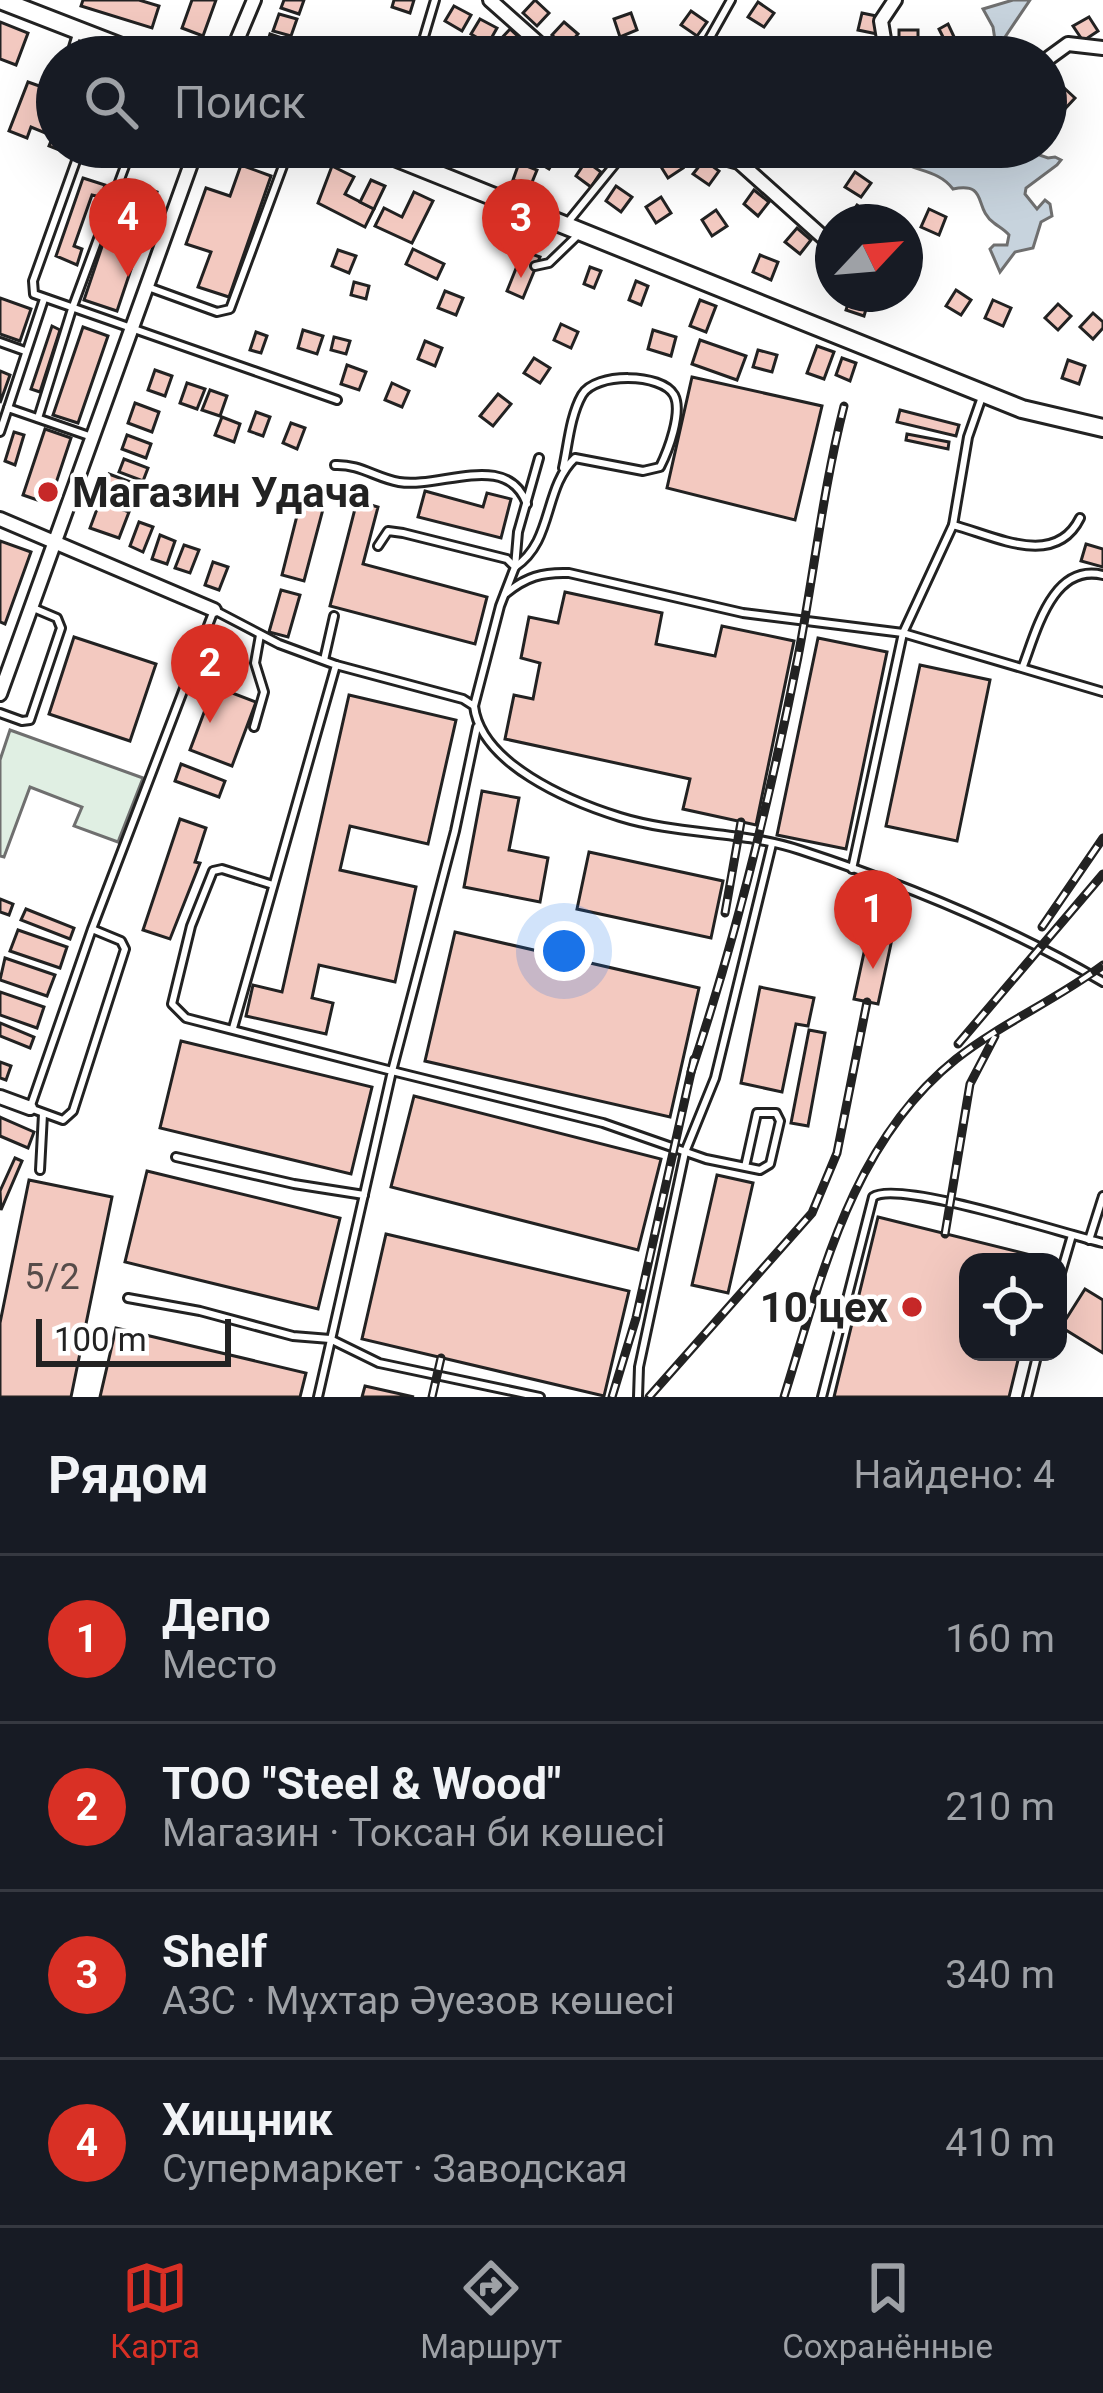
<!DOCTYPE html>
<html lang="ru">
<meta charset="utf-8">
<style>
body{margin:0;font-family:Roboto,sans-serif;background:#20242c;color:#f1f3f6}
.controls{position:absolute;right:36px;bottom:36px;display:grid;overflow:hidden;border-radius:24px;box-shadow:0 12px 48px #0002}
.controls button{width:108px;height:108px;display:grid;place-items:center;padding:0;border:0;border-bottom:3px solid #363941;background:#171b24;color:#f1f3f6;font:60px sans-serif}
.compass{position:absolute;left:815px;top:204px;width:108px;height:108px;border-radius:50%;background:#171b24;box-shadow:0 12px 48px #0002;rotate:64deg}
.scale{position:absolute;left:36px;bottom:30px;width:195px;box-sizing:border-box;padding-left:12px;border:6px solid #222;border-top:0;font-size:33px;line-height:42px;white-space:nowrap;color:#222;-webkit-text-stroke:9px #fff;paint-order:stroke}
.you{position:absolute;left:564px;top:951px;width:42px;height:42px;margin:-30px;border:9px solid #fff;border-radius:50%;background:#1a73e8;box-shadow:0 0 0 18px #1a73e833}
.badge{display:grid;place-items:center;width:78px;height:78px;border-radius:50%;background:#d93025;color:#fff;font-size:39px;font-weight:700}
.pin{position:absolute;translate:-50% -99px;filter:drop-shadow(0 3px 6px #0008)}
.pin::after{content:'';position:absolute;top:63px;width:42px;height:36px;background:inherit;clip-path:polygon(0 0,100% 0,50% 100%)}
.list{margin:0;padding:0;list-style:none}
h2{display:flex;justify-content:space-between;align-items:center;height:156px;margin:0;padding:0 48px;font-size:51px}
h2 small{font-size:39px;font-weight:400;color:#9ea1a6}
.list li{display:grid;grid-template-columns:78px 1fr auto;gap:36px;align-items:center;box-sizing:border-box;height:168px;padding:0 48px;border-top:3px solid #363941}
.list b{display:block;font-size:45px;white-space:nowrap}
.list p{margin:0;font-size:39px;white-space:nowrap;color:#9ea1a6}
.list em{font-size:39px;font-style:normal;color:#9ea1a6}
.icon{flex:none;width:66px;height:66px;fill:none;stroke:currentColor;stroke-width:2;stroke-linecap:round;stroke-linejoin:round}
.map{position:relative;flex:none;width:1103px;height:1397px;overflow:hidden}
.search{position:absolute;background:#171b24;box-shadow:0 12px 48px #0002;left:36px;right:36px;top:36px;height:132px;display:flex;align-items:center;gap:30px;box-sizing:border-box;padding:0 42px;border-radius:66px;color:#9ea1a6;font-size:45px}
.sheet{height:828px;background:#171b24}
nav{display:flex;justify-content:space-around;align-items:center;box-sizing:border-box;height:168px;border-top:3px solid #363941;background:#171b24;font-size:33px;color:#9ea1a6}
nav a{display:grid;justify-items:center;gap:6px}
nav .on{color:#d93025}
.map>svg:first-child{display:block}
.green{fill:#e0efe3;stroke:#6f6f6f;stroke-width:3}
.water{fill:#c7d3dd;stroke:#6f6f6f;stroke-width:3}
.building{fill:#f3c9c0;stroke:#222;stroke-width:3}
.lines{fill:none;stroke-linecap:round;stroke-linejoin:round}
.lane-casing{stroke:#222;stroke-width:12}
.street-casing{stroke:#222;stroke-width:18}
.secondary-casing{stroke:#222;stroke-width:22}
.lane{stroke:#fff;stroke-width:6}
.street{stroke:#fff;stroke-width:12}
.secondary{stroke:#fff;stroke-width:16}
.rail-casing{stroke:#222;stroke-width:9}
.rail{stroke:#fff;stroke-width:4.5;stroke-dasharray:14;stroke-linecap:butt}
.poi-dot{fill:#c62828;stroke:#fff;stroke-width:4.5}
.labels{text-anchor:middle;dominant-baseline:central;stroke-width:9;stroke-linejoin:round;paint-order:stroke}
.number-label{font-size:36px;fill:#564c4a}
.poi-label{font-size:42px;font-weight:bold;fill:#222;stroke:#fff;text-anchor:start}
</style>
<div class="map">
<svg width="1103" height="1397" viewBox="0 0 1103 1397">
<rect width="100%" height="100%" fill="#fff"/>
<path class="green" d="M 10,730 L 143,778 L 118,842 L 74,826 L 82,807 L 30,787 L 4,857 L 0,856 L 0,760 Z"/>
<g class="water">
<path d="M 1013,0 L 1030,0 L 1003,40 L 995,40 L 993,27 L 983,9 Z"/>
<path d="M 886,147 L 931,147 L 967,161 L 995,166 L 1019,148 L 1048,158 L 1055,157 L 1061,160 L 1057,165 L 1026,188 L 1025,194 L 1037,209 L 1045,200 L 1050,204 L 1052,216 L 1041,222 L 1033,248 L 1015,252 L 1000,272 L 990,249 L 994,245 L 1007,245 L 1009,235 C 1005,230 999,227 994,223 C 973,208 989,182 953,189 C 934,164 903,175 886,147 Z"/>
</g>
<g class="building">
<path d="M 83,0 L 139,0 L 159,6 L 152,28 L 81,6 Z"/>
<path d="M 192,0 L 216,0 L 203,36 L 182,28 Z"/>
<path d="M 284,0 L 304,0 L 299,14 L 281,8 Z"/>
<path d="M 394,0 L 414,0 L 410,13 L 392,7 Z"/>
<path d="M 535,0 L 549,13 L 537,26 L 523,13 Z"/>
<path d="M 758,2 L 774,13 L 764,27 L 748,17 Z"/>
<path d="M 454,6 L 471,15 L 462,31 L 445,21 Z"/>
<path d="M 691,11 L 707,22 L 697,36 L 681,25 Z"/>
<path d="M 631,13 L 637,30 L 620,37 L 614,19 Z"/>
<path d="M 862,13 L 881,17 L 877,34 L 858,30 Z"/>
<path d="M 279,14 L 297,19 L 291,36 L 273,31 Z"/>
<path d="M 1089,17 L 1098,31 L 1083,41 L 1073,26 Z"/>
<path d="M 480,19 L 497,28 L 488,44 L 471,34 Z"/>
<path d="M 0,22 L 28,33 L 16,65 L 0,59 Z"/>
<path d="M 564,22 L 578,34 L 566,48 L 552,35 Z"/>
<path d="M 948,24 L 956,41 L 947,45 L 939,29 Z"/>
<path d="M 510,29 L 524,42 L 512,55 L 498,42 Z"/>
<rect x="899" y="30" width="19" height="18"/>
<path d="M 270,34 L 288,40 L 283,57 L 265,51 Z"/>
<path d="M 733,38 L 749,49 L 743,57 L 723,53 Z"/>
<path d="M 381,41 L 389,57 L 369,57 L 365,49 Z"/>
<path d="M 779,41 L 795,52 L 791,57 L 769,55 Z"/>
<path d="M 28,82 L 45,88 L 41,98 L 57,105 L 57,147 L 69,147 L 67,153 L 49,146 L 53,136 L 31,127 L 27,138 L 9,131 Z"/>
<path d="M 1062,86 L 1075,98 L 1062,112 L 1049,99 Z"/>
<path d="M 142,147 L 175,147 L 170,164 L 140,154 Z"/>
<path d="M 538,147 L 549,147 L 559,153 L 549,169 L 531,158 Z"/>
<path d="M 598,147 L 621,147 L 612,159 Z"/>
<path d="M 800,147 L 821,147 L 812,159 Z"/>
<path d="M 673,152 L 683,168 L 668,178 L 658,162 Z"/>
<path d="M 704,160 L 719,171 L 709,185 L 693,174 Z"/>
<path d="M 586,161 L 601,172 L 591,187 L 576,176 Z"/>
<path d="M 519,163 L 537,170 L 530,187 L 513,180 Z"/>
<path d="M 241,165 L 271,176 L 229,297 L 198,287 L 211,252 L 186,244 L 206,188 L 230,196 Z"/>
<path d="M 332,166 L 354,177 L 345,194 L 374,209 L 365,227 L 318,203 Z"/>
<path d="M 855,172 L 871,183 L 861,197 L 845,187 Z"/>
<path d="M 83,178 L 105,185 L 101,197 L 92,195 L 74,246 L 82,249 L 77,265 L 56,256 Z"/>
<path d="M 371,180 L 385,186 L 374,209 L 360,202 Z"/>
<path d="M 124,181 L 157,192 L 117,311 L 84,300 Z"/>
<path d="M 616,186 L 632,197 L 621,212 L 606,201 Z"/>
<path d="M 754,190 L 769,202 L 758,216 L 744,204 Z"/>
<path d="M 414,192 L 433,201 L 412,243 L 375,226 L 384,208 L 402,217 Z"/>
<path d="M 661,197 L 671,213 L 656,223 L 646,207 Z"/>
<path d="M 857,205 L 873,216 L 868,222 L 847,220 Z"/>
<path d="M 929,209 L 946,217 L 939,235 L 921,227 Z"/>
<path d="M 716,210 L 727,226 L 712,236 L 702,220 Z"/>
<path d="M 797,228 L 811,240 L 800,254 L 785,242 Z"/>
<path d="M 413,249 L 444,264 L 437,279 L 406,264 Z"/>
<path d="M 338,250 L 356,256 L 349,273 L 332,266 Z"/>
<path d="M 523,251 L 540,257 L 523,298 L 507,291 Z"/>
<path d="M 760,255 L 778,262 L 771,280 L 753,272 Z"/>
<path d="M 590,267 L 601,271 L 594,288 L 584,284 Z"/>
<path d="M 636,281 L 648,286 L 641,305 L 629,300 Z"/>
<path d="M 354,282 L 369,286 L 366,299 L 351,295 Z"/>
<path d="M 956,290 L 971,300 L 961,315 L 946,306 Z"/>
<path d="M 445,291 L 463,298 L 456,315 L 438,308 Z"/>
<path d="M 851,294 L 869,299 L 864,316 L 846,310 Z"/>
<path d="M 0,298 L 31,309 L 20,341 L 0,334 Z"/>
<path d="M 700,300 L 716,306 L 706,332 L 690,326 Z"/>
<path d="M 993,300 L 1011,308 L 1003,326 L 985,318 Z"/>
<path d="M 1058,304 L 1071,316 L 1058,330 L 1045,318 Z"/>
<path d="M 1093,313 L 1103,322 L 1103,328 L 1093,339 L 1080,327 Z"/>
<path d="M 561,324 L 578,332 L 571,348 L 554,340 Z"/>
<path d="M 52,326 L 60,330 L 40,392 L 31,389 Z"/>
<path d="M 83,327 L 108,336 L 78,423 L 53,415 Z"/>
<path d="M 303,330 L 323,336 L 317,354 L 298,348 Z"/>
<path d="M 653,330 L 676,337 L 671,356 L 648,349 Z"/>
<path d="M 256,332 L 267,336 L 261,353 L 250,350 Z"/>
<path d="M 334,337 L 350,341 L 346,354 L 331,350 Z"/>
<path d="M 700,340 L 746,356 L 737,380 L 692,364 Z"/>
<path d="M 425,341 L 442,348 L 435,366 L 418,359 Z"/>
<path d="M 817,346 L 834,352 L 824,379 L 807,373 Z"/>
<path d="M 758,350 L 777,355 L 772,372 L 753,367 Z"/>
<path d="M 534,358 L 550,368 L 540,383 L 524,373 Z"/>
<path d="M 842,358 L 856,363 L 850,381 L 836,375 Z"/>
<path d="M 1068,360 L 1085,366 L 1079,384 L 1062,378 Z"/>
<path d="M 347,365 L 366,372 L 359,390 L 341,384 Z"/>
<path d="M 155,370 L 172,376 L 165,396 L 148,390 Z"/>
<path d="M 0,371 L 10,375 L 0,403 Z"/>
<path d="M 692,377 L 822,406 L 795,520 L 667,488 Z"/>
<path d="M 187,383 L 205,389 L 197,409 L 180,403 Z"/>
<path d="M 392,383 L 409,391 L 402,407 L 385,400 Z"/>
<path d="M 210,390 L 227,396 L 220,416 L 202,410 Z"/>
<path d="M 498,394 L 511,404 L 493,426 L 480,416 Z"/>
<path d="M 135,403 L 159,412 L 152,432 L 128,423 Z"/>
<path d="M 900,410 L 959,425 L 956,436 L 897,422 Z"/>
<path d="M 256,412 L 270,417 L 263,436 L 249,431 Z"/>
<path d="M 222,417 L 240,424 L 234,442 L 215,435 Z"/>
<path d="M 291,423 L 305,428 L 297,449 L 283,443 Z"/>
<path d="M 45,429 L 71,438 L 49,504 L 23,495 Z"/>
<path d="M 14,432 L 24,435 L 15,465 L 5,461 Z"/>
<path d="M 907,434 L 949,442 L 948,449 L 906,440 Z"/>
<path d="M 127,435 L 151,444 L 146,458 L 122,449 Z"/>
<path d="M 124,459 L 148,468 L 143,481 L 119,472 Z"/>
<path d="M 109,474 L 133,483 L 127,500 L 103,491 Z"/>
<path d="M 304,488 L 327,494 L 304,581 L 282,575 Z"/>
<path d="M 425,491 L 483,507 L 487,493 L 511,499 L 501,538 L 418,517 Z"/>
<path d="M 100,501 L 129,512 L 119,538 L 90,528 Z"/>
<path d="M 357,501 L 378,507 L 363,564 L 487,597 L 475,644 L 330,606 Z"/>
<path d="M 139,522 L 153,527 L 143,552 L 130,546 Z"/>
<path d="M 160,535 L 175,541 L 167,564 L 152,559 Z"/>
<path d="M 0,541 L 31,552 L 5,624 L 0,622 Z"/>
<path d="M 1086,544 L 1103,549 L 1103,567 L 1081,561 Z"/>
<path d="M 184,545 L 199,550 L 190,573 L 175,568 Z"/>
<path d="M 213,562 L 228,567 L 219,590 L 205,585 Z"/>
<path d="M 281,590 L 300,595 L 288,637 L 269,632 Z"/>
<path d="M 565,592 L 662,613 L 656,644 L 715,656 L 722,626 L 794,641 L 756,825 L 683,809 L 690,779 L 505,739 L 514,695 L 533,699 L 540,663 L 521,658 L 529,617 L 558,623 Z"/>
<path d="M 74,637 L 156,664 L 130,741 L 49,714 Z"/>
<path d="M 818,638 L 887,652 L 846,849 L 777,835 Z"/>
<path d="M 219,644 L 243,653 L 238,666 L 214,657 Z"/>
<path d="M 920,665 L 990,680 L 957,841 L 886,826 Z"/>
<path d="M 214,686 L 256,702 L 232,766 L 190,750 Z"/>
<path d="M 349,695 L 456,720 L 428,844 L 350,826 L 340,870 L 416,887 L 395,982 L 319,965 L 312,998 L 333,1003 L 326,1034 L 246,1016 L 253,985 L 282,992 Z"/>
<path d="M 181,764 L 225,781 L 219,797 L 175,781 Z"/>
<path d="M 482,791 L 519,798 L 509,850 L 548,858 L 540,902 L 464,887 Z"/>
<path d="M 180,819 L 206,828 L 195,862 L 200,863 L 170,939 L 143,930 Z"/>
<path d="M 589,852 L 723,881 L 711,938 L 577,909 Z"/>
<path d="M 0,899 L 13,904 L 9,915 L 0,912 Z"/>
<path d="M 26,909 L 74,928 L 70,939 L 21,920 Z"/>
<path d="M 18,930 L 67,947 L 60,968 L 10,951 Z"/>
<path d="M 455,932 L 699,988 L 670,1117 L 425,1061 Z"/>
<path d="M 868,934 L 892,939 L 878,1004 L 854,999 Z"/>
<path d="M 5,958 L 55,975 L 47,996 L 0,980 Z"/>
<path d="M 760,987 L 814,998 L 808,1026 L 796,1024 L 782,1092 L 741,1083 Z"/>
<path d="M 0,992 L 44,1007 L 37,1028 L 0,1015 Z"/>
<path d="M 0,1023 L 34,1037 L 30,1048 L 0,1036 Z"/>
<path d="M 809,1030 L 825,1033 L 808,1126 L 791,1123 Z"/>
<path d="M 181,1041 L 372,1087 L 351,1174 L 160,1128 Z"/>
<path d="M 0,1062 L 11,1066 L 6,1080 L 0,1078 Z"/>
<path d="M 414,1096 L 661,1159 L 638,1250 L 391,1187 Z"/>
<path d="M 0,1117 L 34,1132 L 28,1148 L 0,1136 Z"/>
<path d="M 15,1158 L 22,1161 L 1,1210 L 0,1191 Z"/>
<path d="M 147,1171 L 340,1218 L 318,1309 L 125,1262 Z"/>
<path d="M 717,1175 L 753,1183 L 728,1293 L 692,1285 Z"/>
<path d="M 29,1180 L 112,1197 L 71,1397 L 0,1397 L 0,1323 Z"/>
<path d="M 878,1217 L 1043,1258 L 1042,1262 L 968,1262 L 968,1352 L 1020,1352 L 1009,1397 L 834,1397 Z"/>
<path d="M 386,1234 L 629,1291 L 604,1396 L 362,1339 Z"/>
<path d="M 1085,1289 L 1103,1300 L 1103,1353 L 1061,1327 Z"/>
<path d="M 116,1328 L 306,1373 L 300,1397 L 100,1397 Z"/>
<path d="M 365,1386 L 414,1397 L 362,1397 Z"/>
</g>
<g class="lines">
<defs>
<g id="lane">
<path d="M 70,57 L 77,34"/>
<path d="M 418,57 L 435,0"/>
<path d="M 699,57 L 731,0"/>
<path d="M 81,147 L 33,281 L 34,294 L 337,400"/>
<path d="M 499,201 L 508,244 L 520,259"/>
<path d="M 568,222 L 629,147"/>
<path d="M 535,266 L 549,263 L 579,234"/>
<path d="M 148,287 L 217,312 L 230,309 L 290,147"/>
<path d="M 0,342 L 25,351"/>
<path d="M 8,408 L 44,299"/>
<path d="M 38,418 L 72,309 L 132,147"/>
<path d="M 0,432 L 8,408 L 89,436"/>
<path d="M 335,465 C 360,464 376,478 399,482 C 441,489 507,450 527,504"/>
<path d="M 953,525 C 995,536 1055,569 1080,518"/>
<path d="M 378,546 L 388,531 L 403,533 L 507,559 L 515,567 L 500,606 L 474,706"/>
<path d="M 515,567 C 554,541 543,488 575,458 L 643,471 L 660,467 C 668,451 683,412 674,395 C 662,373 595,372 582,395 C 570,416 568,446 563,468"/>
<path d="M 515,567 L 518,532 L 539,458"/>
<path d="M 505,594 C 526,577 542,572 569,573 L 743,613 L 903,633 L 1103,692"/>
<path d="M 324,660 L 334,616"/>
<path d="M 336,665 L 463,699 L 474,706 C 481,764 569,801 620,817 C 678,835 743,831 800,850 C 904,884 1009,927 1103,982"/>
<path d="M 1023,666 C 1037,629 1053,563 1103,575"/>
<path d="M 0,713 L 22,721 L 30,720 L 61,628 L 57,618 L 31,607"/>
<path d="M 254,727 L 264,692 L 255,663 L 260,635"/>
<path d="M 477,727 L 455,831 L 392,1071 L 603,1123 L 706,1159 L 760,1170 L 770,1164 L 780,1121 L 776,1113 L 757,1113 L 745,1167"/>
<path d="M 852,869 L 903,633 L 953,525 L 968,437 L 983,394"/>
<path d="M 273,885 L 222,869 L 213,871 L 191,926 L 172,1004 L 186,1018 L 392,1071 L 318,1397"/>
<path d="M 92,929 L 121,941 L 125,949 L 73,1111 L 63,1120 L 30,1108 L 92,929 L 214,610 L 279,644 L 336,665 L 233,1028"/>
<path d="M 176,1157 L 294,1184 L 364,1195"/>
<path d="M 40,1170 L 43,1114"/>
<path d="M 1089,1240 L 1103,1196"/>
<path d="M 1058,1283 L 1072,1235"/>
<path d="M 128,1298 L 200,1311 L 293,1336 L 330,1339 L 379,1363 L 540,1397"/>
<path d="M 638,1397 L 639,1367 L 685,1152 L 715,1078 L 772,844"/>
<path d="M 822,1397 L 873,1197 C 897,1179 1064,1234 1103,1243"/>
<path d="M 1027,1397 L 1038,1352"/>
</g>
<g id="street">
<path d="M 490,0 L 554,57"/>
<path d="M 230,57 L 254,0"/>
<path d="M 887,57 L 881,21 L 895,0"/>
<path d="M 1046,60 L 1068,44 L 1103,48"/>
<path d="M 686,147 L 739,162 L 833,246"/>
<path d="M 0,519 L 214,610"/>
<path d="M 0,694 L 197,147"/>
<path d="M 0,1097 L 30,1108"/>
</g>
<g id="secondary">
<path d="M 0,0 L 147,57"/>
<path d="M 370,147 L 1022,409 L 1103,428"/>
</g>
</defs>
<use href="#lane" class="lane-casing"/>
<use href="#street" class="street-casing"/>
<use href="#secondary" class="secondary-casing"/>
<use href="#lane" class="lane"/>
<use href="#street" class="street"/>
<use href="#secondary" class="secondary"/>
<defs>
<g id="rail">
<path d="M 725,913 L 741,822"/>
<path d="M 1042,927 L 1103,838"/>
<path d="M 958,1044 L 1103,874"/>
<path d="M 691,1072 C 737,935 770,798 798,657 C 814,573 823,489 844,406"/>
<path d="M 945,1234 L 970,1084 L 995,1036"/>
<path d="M 432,1397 L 441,1358"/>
<path d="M 612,1397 L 636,1318 L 694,1059"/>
<path d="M 649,1397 L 812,1213 L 837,1153 L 867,1002"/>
<path d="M 784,1397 C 822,1275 852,1142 956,1059 C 1002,1023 1056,1000 1103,965"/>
</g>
</defs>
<use href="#rail" class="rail-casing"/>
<use href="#rail" class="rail"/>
</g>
<g class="poi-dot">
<circle cx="48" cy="492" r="12"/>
<circle cx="912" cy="1307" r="12"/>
</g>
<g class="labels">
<g class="number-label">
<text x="52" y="1277">5/2</text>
</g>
<g class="poi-label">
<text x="72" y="492">Магазин Удача</text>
<text x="888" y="1307" text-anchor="end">10 цех</text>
</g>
</g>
</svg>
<div class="controls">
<button><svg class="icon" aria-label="locate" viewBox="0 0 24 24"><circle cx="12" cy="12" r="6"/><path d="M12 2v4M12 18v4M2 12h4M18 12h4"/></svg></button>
</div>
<svg class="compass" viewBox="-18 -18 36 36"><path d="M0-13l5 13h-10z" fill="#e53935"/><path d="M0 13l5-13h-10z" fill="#9ea1a6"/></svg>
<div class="scale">100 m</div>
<div class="you"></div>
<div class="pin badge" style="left:873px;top:969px">1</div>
<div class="pin badge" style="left:210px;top:723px">2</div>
<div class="pin badge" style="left:521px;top:278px">3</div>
<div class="pin badge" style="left:128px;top:277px">4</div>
<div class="search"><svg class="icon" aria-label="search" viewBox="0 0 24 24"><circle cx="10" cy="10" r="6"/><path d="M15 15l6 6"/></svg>Поиск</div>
</div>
<section class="sheet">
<h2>Рядом<small>Найдено: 4</small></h2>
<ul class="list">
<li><span class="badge">1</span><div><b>Депо</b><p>Место</p></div><em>160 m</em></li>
<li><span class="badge">2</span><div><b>TOO &quot;Steel &amp; Wood&quot;</b><p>Магазин · Токсан би көшесі</p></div><em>210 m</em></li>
<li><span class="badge">3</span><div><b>Shelf</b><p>АЗС · Мұхтар Әуезов көшесі</p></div><em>340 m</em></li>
<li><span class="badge">4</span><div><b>Хищник</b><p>Супермаркет · Заводская</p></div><em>410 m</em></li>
</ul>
</section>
<nav>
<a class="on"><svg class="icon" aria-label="map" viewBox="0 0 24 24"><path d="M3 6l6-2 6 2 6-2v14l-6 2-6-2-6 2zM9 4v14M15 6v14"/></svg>Карта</a>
<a><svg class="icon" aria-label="directions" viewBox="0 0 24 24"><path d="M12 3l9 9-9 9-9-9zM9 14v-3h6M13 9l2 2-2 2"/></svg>Маршрут</a>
<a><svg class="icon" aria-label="saved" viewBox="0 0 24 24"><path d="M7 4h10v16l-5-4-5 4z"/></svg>Сохранённые</a>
</nav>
